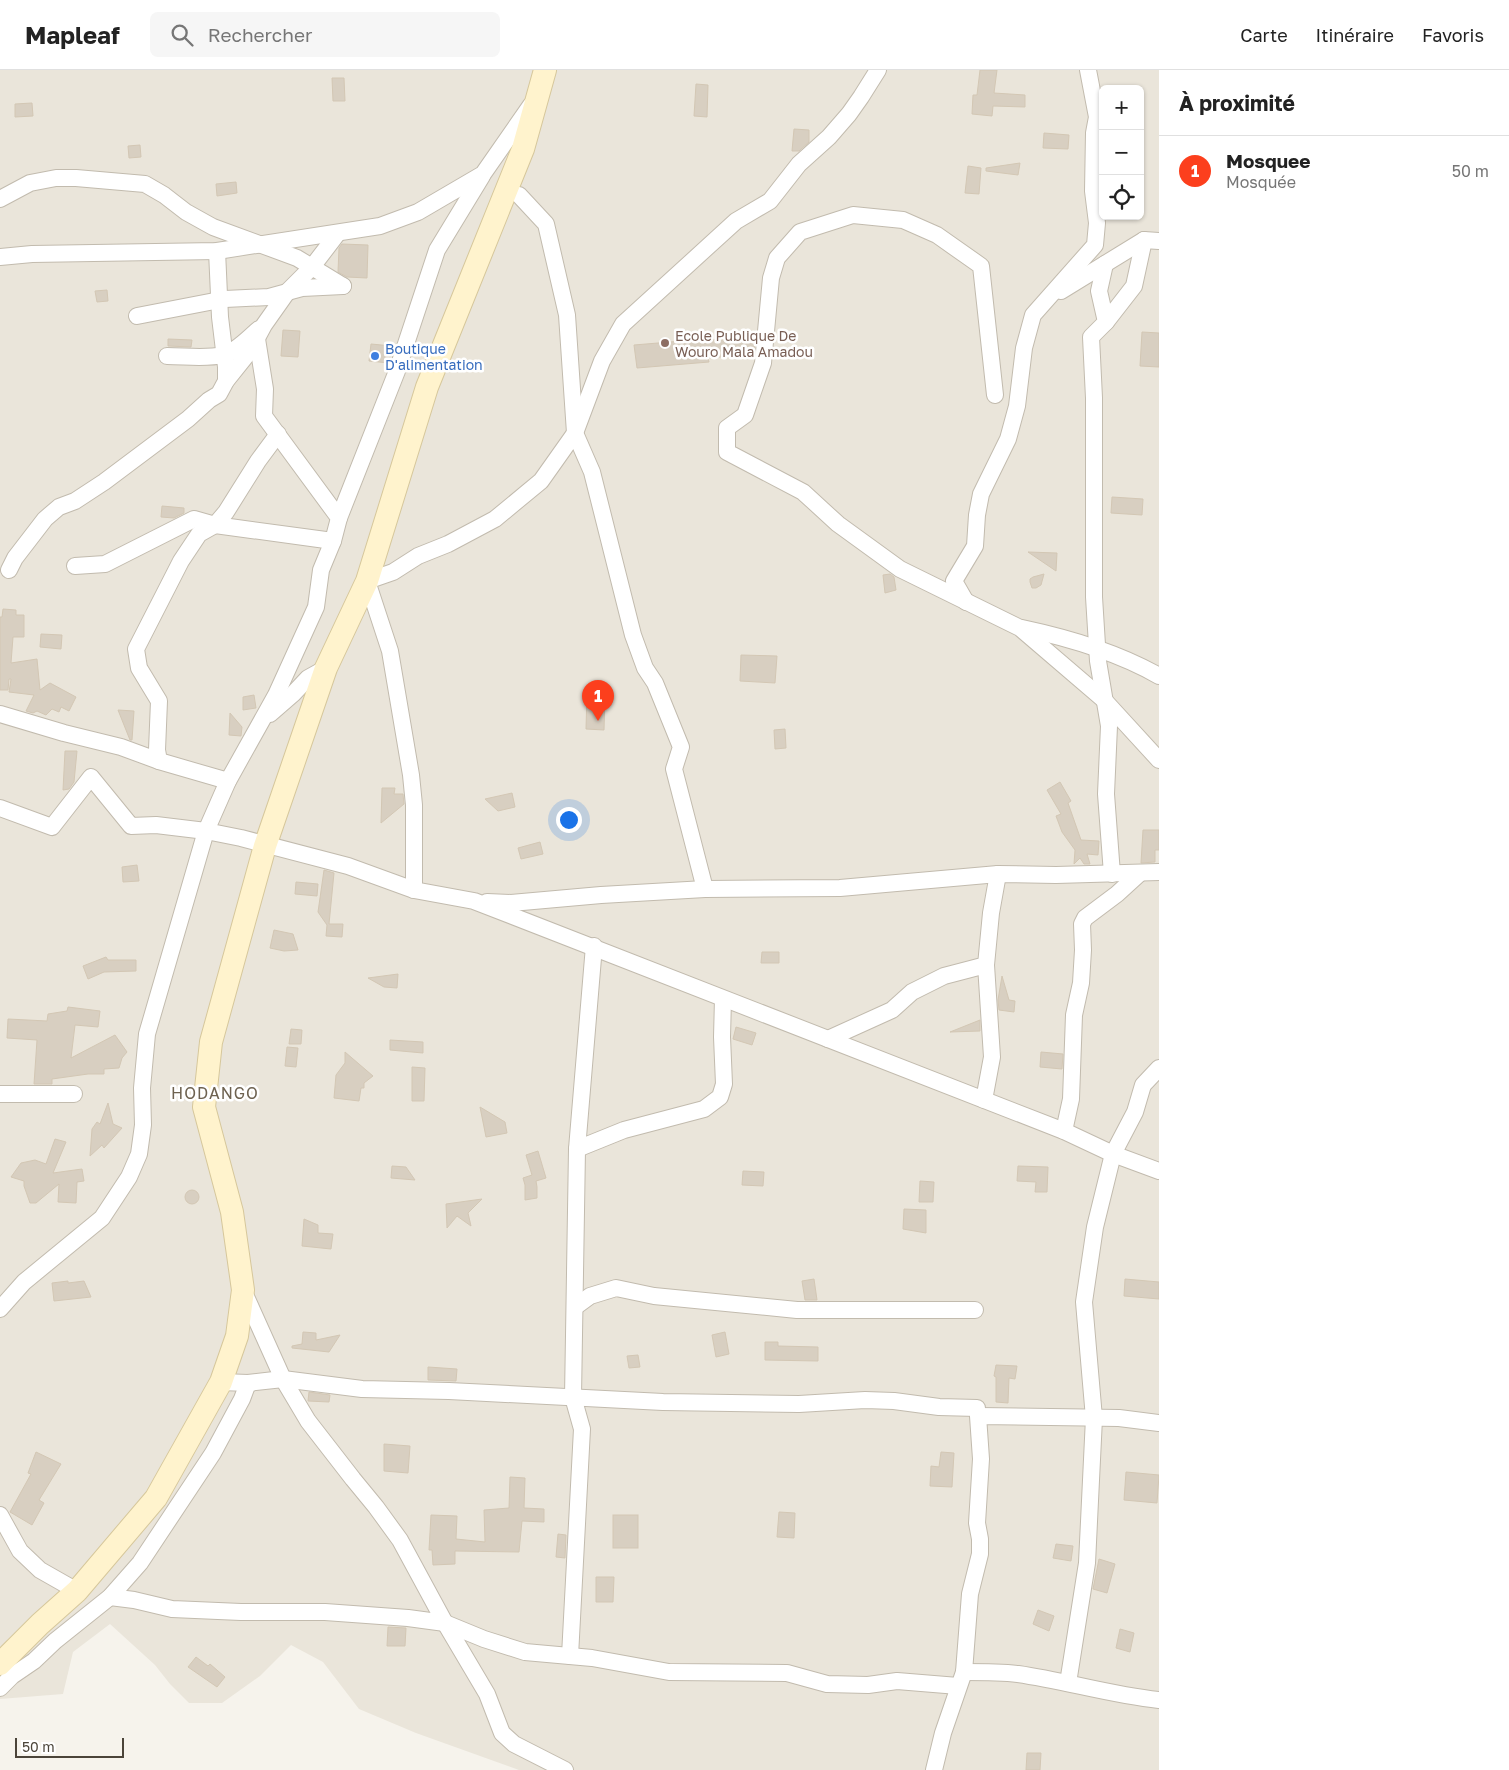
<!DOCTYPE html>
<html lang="fr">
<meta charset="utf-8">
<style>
body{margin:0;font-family:"Golos Text",sans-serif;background:#f6f6f6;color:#222}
.controls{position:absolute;right:15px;top:15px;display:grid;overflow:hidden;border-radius:8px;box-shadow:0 1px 4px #0004}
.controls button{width:45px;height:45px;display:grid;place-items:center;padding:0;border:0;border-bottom:1px solid #e0e0e0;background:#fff;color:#222;font:25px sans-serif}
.scale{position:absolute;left:15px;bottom:12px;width:109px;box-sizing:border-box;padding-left:5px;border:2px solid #4b4439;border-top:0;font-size:14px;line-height:18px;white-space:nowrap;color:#4b4439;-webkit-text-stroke:4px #fff;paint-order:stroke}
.you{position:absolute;left:568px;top:749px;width:18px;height:18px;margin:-12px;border:4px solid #fff;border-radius:50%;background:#1a73e8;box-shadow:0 0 0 8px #1a73e833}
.badge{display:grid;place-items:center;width:32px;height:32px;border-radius:50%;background:#fc3f1d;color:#fff;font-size:16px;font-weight:700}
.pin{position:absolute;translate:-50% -41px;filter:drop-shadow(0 1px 2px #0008)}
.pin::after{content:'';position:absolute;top:26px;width:18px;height:15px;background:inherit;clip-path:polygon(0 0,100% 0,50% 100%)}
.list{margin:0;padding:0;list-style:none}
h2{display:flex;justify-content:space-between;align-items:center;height:65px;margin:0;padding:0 20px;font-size:21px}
h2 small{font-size:16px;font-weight:400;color:#767676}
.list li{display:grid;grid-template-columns:32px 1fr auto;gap:15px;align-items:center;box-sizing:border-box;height:70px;padding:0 20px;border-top:1px solid #e0e0e0}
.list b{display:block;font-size:19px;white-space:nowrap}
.list p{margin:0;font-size:16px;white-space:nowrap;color:#767676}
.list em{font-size:16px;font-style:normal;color:#767676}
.icon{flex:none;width:28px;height:28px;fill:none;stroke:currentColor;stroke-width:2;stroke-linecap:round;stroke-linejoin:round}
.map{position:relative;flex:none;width:1159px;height:1700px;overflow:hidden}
header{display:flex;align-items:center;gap:30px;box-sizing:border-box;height:70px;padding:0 25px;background:#fff;border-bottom:1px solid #e0e0e0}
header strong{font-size:24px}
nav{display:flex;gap:28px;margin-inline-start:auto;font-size:18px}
.search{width:350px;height:45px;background:#f6f6f6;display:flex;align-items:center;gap:12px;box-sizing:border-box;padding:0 18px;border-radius:8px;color:#767676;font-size:19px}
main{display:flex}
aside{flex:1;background:#fff}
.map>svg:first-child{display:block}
.residential{fill:#eae5da;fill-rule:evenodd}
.building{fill:#d8cfc1;stroke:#d3c7b4}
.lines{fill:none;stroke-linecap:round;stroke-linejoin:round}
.minor-casing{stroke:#c2bbae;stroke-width:18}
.secondary-casing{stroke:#d6c79b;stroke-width:24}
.minor{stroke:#fff;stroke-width:16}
.secondary{stroke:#fff3cd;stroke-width:22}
.education-dot{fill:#8d6e63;stroke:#fff;stroke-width:2}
.shop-dot{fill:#3f7fe0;stroke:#fff;stroke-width:2}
.labels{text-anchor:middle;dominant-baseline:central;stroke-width:5;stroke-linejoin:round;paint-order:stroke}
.education-label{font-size:14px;fill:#785e54;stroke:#fff;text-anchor:start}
.shop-label{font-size:14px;fill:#366cbe;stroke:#fff;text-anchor:start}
.quarter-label{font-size:16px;letter-spacing:1px;fill:#6e6250;stroke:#fff}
</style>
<header>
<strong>Mapleaf</strong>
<div class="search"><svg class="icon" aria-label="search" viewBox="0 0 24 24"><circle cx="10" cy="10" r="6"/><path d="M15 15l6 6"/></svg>Rechercher</div>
<nav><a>Carte</a><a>Itinéraire</a><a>Favoris</a></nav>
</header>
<main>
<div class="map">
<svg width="1159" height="1700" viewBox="0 0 1159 1700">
<rect width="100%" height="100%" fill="#f6f3ec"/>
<path class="residential" d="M 0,0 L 1159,0 L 1159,1700 L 519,1700 L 416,1663 L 359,1639 L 323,1592 L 291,1575 L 260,1606 L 222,1633 L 189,1633 L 170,1614 L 155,1595 L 110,1554 L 73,1582 L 63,1624 L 0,1629 ZM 1103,19 L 1140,19 L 1140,146 L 1103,146 Z"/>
<g class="building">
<path d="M 980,0 L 997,0 L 994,23 L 1025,25 L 1025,37 L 993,36 L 992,46 L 972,44 L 973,25 L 977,25 Z"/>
<path d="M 332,8 L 344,8 L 345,31 L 333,31 Z"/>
<path d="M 696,14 L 708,15 L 707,47 L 694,46 Z"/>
<path d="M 32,33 L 33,46 L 15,47 L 15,34 Z"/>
<path d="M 794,59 L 809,60 L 809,72 L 799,81 L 792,81 Z"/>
<path d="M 1044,63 L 1069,65 L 1068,79 L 1043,78 Z"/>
<path d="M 140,75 L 141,87 L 129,88 L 128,76 Z"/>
<path d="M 1020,93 L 1018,105 L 986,101 L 986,98 Z"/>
<path d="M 968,96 L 981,98 L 979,124 L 965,123 Z"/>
<path d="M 236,112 L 237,123 L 217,126 L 216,114 Z"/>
<path d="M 342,174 L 368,175 L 367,208 L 347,207 L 338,202 L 339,178 Z"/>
<path d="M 107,220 L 108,231 L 97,232 L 95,221 Z"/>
<path d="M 283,260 L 300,261 L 298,287 L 281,286 Z"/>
<path d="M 1142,262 L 1159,263 L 1159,297 L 1140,296 Z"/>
<path d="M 755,267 L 754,284 L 708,288 L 709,292 L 637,298 L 634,275 L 706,269 L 707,270 Z"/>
<path d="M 168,269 L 192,270 L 191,277 L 168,276 Z"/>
<path d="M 371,274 L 392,276 L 389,293 L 369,291 Z"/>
<path d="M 1112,427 L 1143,429 L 1142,445 L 1111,443 Z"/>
<path d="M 162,436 L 184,438 L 184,443 L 174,448 L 161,447 Z"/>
<path d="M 1028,482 L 1057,483 L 1056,501 Z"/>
<path d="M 890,504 L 894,507 L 896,520 L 885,523 L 883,505 Z"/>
<path d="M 1044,504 L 1041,515 L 1036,518 L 1032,518 L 1030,512 L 1030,509 L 1033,507 Z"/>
<path d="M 3,539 L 16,540 L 16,545 L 24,545 L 24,567 L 13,567 L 11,593 L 37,589 L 40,620 L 50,613 L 76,627 L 69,641 L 61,637 L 59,642 L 52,639 L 46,645 L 37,641 L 33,643 L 26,641 L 34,625 L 9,622 L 11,609 L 9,609 L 8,620 L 0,620 L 0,547 L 2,547 Z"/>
<path d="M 41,564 L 62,565 L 61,579 L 40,577 Z"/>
<path d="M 741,585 L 777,586 L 775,613 L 740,611 Z"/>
<path d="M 587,624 L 605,625 L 604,660 L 586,659 Z"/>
<path d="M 254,625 L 256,638 L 243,640 L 243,627 Z"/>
<path d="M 118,640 L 134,641 L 132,670 L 130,670 Z"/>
<path d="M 230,643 L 242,657 L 241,666 L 229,665 Z"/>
<path d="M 785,659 L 786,678 L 775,679 L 774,660 Z"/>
<path d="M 65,681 L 77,681 L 74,712 L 69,719 L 63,720 Z"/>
<path d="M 1060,712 L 1071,731 L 1068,733 L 1081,770 L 1099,771 L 1098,785 L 1087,784 L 1090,794 L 1084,794 L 1080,788 L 1074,794 L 1075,780 L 1062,762 L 1056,746 L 1061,744 L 1047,720 Z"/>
<path d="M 382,718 L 395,718 L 394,724 L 403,724 L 404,734 L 381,753 Z"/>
<path d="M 512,723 L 515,737 L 498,741 L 485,729 Z"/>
<path d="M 1143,760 L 1159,760 L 1159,780 L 1155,780 L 1155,792 L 1141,793 Z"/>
<path d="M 540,772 L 543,784 L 521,789 L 518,778 Z"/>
<path d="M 137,795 L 139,811 L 123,812 L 122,797 Z"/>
<path d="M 324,800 L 334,803 L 329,854 L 343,854 L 342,867 L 326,866 L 327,855 L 318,842 Z"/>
<path d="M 296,812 L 318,814 L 317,826 L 295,824 Z"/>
<path d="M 274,860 L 293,864 L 298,880 L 284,881 L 270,878 Z"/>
<path d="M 762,882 L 779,882 L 779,893 L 761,893 Z"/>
<path d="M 106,887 L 108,890 L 136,890 L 136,901 L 104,902 L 88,909 L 83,896 Z"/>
<path d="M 398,904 L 397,918 L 384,917 L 368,908 Z"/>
<path d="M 1002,906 L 1009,930 L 1015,931 L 1014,942 L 999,940 L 998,930 Z"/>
<path d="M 68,937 L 100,941 L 98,957 L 75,955 L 71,988 L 115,965 L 127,982 L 122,988 L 119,998 L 104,999 L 104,1004 L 88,1004 L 52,1009 L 52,1014 L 34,1014 L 37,970 L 7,968 L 8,949 L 47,951 L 48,944 L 67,941 Z"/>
<path d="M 980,950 L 980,961 L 950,962 Z"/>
<path d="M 736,957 L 756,963 L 752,975 L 733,969 Z"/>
<path d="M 291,959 L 302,960 L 301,974 L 289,974 Z"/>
<path d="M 390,970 L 423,972 L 423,983 L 390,980 Z"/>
<path d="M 287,977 L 298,978 L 296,997 L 285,996 Z"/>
<path d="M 345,982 L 373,1006 L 364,1013 L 364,1018 L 361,1018 L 359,1031 L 334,1028 L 336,1005 L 345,993 Z"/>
<path d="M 1041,982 L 1063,984 L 1062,999 L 1040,997 Z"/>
<path d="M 412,997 L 425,998 L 424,1031 L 412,1031 Z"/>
<path d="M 108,1033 L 113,1054 L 122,1058 L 104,1078 L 102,1075 L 90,1086 L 92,1059 L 97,1052 L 100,1054 Z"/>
<path d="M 480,1037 L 505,1052 L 507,1063 L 486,1067 Z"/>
<path d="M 55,1069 L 66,1072 L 53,1103 L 82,1099 L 84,1111 L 77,1112 L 76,1133 L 58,1132 L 59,1114 L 36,1133 L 30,1133 L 24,1116 L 24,1111 L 11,1107 L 21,1093 L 35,1090 L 46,1094 Z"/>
<path d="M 538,1081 L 546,1108 L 536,1111 L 537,1117 L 537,1128 L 525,1130 L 525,1115 L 523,1108 L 532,1105 L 526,1085 Z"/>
<path d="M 392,1096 L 406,1097 L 415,1110 L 391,1108 Z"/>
<path d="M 1018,1096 L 1048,1097 L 1047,1122 L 1035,1122 L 1036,1112 L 1017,1111 Z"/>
<path d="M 743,1101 L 764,1102 L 763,1116 L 742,1115 Z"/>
<path d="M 920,1111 L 934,1112 L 933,1132 L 919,1132 Z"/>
<circle cx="192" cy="1127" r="7"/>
<path d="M 482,1129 L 468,1143 L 471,1156 L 457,1146 L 447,1158 L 446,1134 Z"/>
<path d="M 904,1139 L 926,1140 L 926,1163 L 903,1159 Z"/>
<path d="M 304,1149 L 318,1155 L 318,1163 L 333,1164 L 331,1179 L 302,1176 Z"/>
<path d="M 814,1209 L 817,1230 L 805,1230 L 802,1211 Z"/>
<path d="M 1125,1209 L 1159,1212 L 1159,1229 L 1124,1226 Z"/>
<path d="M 68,1211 L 68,1213 L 84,1211 L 91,1227 L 54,1231 L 52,1213 Z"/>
<path d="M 303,1262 L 316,1263 L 316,1270 L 340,1265 L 329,1282 L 292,1278 L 292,1276 L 302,1274 Z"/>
<path d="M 725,1262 L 729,1284 L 716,1287 L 712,1265 Z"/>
<path d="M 765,1272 L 778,1272 L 778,1276 L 818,1277 L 818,1291 L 765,1290 Z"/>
<path d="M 638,1285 L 640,1297 L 629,1298 L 627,1286 Z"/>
<path d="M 996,1295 L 1017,1296 L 1015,1309 L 1009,1308 L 1008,1333 L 996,1332 L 996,1307 L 994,1306 Z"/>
<path d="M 428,1297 L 457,1299 L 456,1311 L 428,1310 Z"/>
<path d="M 309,1322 L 330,1325 L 329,1332 L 308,1331 Z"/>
<path d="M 384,1374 L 410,1376 L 408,1403 L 384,1401 Z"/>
<path d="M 36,1382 L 61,1394 L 39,1430 L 44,1433 L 32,1455 L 10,1442 L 31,1404 L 28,1403 Z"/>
<path d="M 941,1382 L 954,1383 L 952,1417 L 930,1416 L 931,1396 L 939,1397 Z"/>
<path d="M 1126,1402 L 1159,1405 L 1157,1433 L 1124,1430 Z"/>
<path d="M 510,1407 L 525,1408 L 524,1438 L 544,1439 L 544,1452 L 522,1451 L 519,1482 L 455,1481 L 455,1494 L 433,1495 L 432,1480 L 429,1480 L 431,1445 L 457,1446 L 456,1469 L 485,1472 L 484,1440 L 509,1438 Z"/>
<path d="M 779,1442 L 795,1443 L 794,1468 L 777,1467 Z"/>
<rect x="613" y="1445" width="25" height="33"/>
<path d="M 558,1464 L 566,1465 L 565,1488 L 556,1487 Z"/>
<path d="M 1056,1474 L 1073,1476 L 1071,1491 L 1053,1488 Z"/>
<path d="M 1099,1489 L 1115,1494 L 1107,1523 L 1093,1519 Z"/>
<path d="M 596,1507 L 614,1507 L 613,1532 L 596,1532 Z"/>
<path d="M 1038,1540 L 1054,1546 L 1049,1561 L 1033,1554 Z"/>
<path d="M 388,1557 L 406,1558 L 405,1576 L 387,1576 Z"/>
<path d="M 1120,1559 L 1134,1563 L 1130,1582 L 1116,1578 Z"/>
<path d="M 196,1587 L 208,1596 L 210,1594 L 225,1607 L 217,1617 L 188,1597 Z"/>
<path d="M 1027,1683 L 1041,1683 L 1040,1700 L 1026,1700 Z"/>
</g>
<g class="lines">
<defs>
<g id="minor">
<path d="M 519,125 L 546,154 L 567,245 L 575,363 L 592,402 L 633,565 L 645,598 L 655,613 L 681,677 L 674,699 L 705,819"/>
<path d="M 0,129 L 30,113 L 56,108 L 76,108 L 145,114 L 164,125 L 186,142 L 213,157 L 297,188 L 343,216"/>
<path d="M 217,181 L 220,247 L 226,297 L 226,311"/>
<path d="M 0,187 L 32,184 L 217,181 L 380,156 L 418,142 L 483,104 L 531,35"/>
<path d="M 1105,194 L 1099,221 L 1106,252 L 1091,267 L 1094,328 L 1094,527 L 1098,591 L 1109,656 L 1106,724 L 1112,804"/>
<path d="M 1061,221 L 1144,170 L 1159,171"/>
<path d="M 137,246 L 225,229 L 269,227 L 302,218 L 343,216"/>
<path d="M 1106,252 L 1134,216 L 1144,170"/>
<path d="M 167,286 C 185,286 206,289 223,285 C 236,282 249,267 259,259"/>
<path d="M 995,325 L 981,196 L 937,165 L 903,150 L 853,145 L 800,162 L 777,188 L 771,208 L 763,293 L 745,345 L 727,358 L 727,382 L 803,422 L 838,454 L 900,499 L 1020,558 L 1104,630 L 1159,690"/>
<path d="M 339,448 L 397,301 L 437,180 L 482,106"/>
<path d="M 75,496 L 105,494 L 194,449 L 215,455 L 333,471"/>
<path d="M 9,500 L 15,488 L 45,449 L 59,437 L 75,431 L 104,412 L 188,349 L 209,330 L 219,324 L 226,311 L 250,281 L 264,255 L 288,221 L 312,197 L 338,163"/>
<path d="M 966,532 L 954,511 L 975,476 L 977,445 L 981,424 L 1008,369 L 1017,336 L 1024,278 L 1033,245 L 1095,175 L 1097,153 L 1093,121 L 1094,63 L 1097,47 L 1088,0"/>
<path d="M 1022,558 C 1069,568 1117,582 1159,606"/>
<path d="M 0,644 L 64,663 L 121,677 L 159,691"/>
<path d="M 270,644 L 293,624 L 308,608 L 326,598"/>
<path d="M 228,711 L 159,691 L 157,680 L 159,631 L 139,598 L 136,579 L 181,491 L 199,464 L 215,455 L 226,442 L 258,391 L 278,364"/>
<path d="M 0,738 L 52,757 L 91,707 L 131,756 L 156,755 L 206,761 L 241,768 L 348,796 L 414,820 L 474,831 L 1064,1061 L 1113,1084 L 1159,1101"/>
<path d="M 414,820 L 414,735 L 411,705 L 390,581 L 367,511 L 393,502 L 418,486 L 448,474 L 495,449 L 541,411 L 575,363 L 602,291 L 623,254 L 736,151 L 770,131 L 799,94 L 829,67 L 849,44 L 861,27 L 878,0"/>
<path d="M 487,832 L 511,833 L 601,825 L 705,819 L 840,818 L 998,804 L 1056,805 L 1159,802"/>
<path d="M 828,969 L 892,940 L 912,922 L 944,906 L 986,895 L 991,843 L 998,804"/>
<path d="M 0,1024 L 74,1024"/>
<path d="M 984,1030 L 992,987 L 986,895"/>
<path d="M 1064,1061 L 1071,1029 L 1074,945 L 1081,913 L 1083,880 L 1082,854 L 1085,848 L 1117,824 L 1140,803"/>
<path d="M 577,1079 L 624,1060 L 704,1039 L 720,1027 L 724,1014 L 722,967 L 723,929"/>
<path d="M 243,1220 L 283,1309 L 308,1351 L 353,1409 L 376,1437 L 400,1470 L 445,1553 L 487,1624 L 502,1663 L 514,1674 L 565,1700"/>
<path d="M 575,1237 L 590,1226 L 616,1218 L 654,1226 L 797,1240 L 975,1240"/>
<path d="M 0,1239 L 24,1212 L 102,1148 L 129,1107 L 139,1084 L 143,1055 L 142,1018 L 147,964 L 206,761 L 228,711 L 276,625 L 316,537 L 321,500 L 333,471 L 339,448 L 264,346 L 265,319 L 257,269"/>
<path d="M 221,1312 L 248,1313 L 283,1309 L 362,1319 L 449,1321 L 663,1332 L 799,1334 L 865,1330 L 894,1331 L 939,1337 L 977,1338"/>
<path d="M 0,1445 L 20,1481 L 40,1500 L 77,1521"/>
<path d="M 110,1527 L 134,1530 L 172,1539 L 241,1542 L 325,1542 L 408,1548 L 445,1553 L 484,1569 L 525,1582 L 592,1588 L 669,1602 L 787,1603 L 827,1614 L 868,1615 L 897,1611 L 958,1616"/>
<path d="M 570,1586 L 582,1359 L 573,1327 L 577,1079 L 594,876"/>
<path d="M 964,1602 C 982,1602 1001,1602 1018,1604 C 1066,1611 1111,1625 1159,1630"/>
<path d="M 1068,1613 L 1087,1493 L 1094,1348 L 1084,1232 L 1095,1157 L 1113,1084 L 1135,1042 L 1143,1015 L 1159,998"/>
<path d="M 0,1618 L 12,1606 L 34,1591 L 55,1571 L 110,1527 L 140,1493 L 213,1383 L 242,1329 L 248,1313"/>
<path d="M 934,1700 L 943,1663 L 964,1602 L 970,1524 L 980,1484 L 980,1469 L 977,1453 L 981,1389 L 978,1346 L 1119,1348 L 1159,1353"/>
</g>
<path id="secondary" d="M 0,1594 L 40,1554 L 77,1521 L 156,1428 L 221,1312 L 237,1266 L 243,1220 L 232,1142 L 204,1037 L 211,972 L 265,776 L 326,598 L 367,511 L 427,317 L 523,79 L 545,0"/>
</defs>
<use href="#minor" class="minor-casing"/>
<use href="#secondary" class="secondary-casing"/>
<use href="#minor" class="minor"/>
<use href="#secondary" class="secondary"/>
</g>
<circle class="education-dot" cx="665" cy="273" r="5"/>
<circle class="shop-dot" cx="375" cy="286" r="5"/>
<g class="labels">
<g class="education-label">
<text x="675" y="265">Ecole Publique De<tspan x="675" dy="16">Wouro Mala Amadou</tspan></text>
</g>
<g class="shop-label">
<text x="385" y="278">Boutique<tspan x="385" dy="16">D'alimentation</tspan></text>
</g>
<g class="quarter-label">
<text x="215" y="1023">HODANGO</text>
</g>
</g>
</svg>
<div class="controls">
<button>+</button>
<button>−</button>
<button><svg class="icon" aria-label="locate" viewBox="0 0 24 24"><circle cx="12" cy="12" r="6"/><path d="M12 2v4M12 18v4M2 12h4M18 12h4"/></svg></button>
</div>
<div class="scale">50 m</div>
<div class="you"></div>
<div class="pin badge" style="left:598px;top:651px">1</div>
</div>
<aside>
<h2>À proximité<small></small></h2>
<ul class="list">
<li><span class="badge">1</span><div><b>Mosquee</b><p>Mosquée</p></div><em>50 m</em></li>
</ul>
</aside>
</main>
